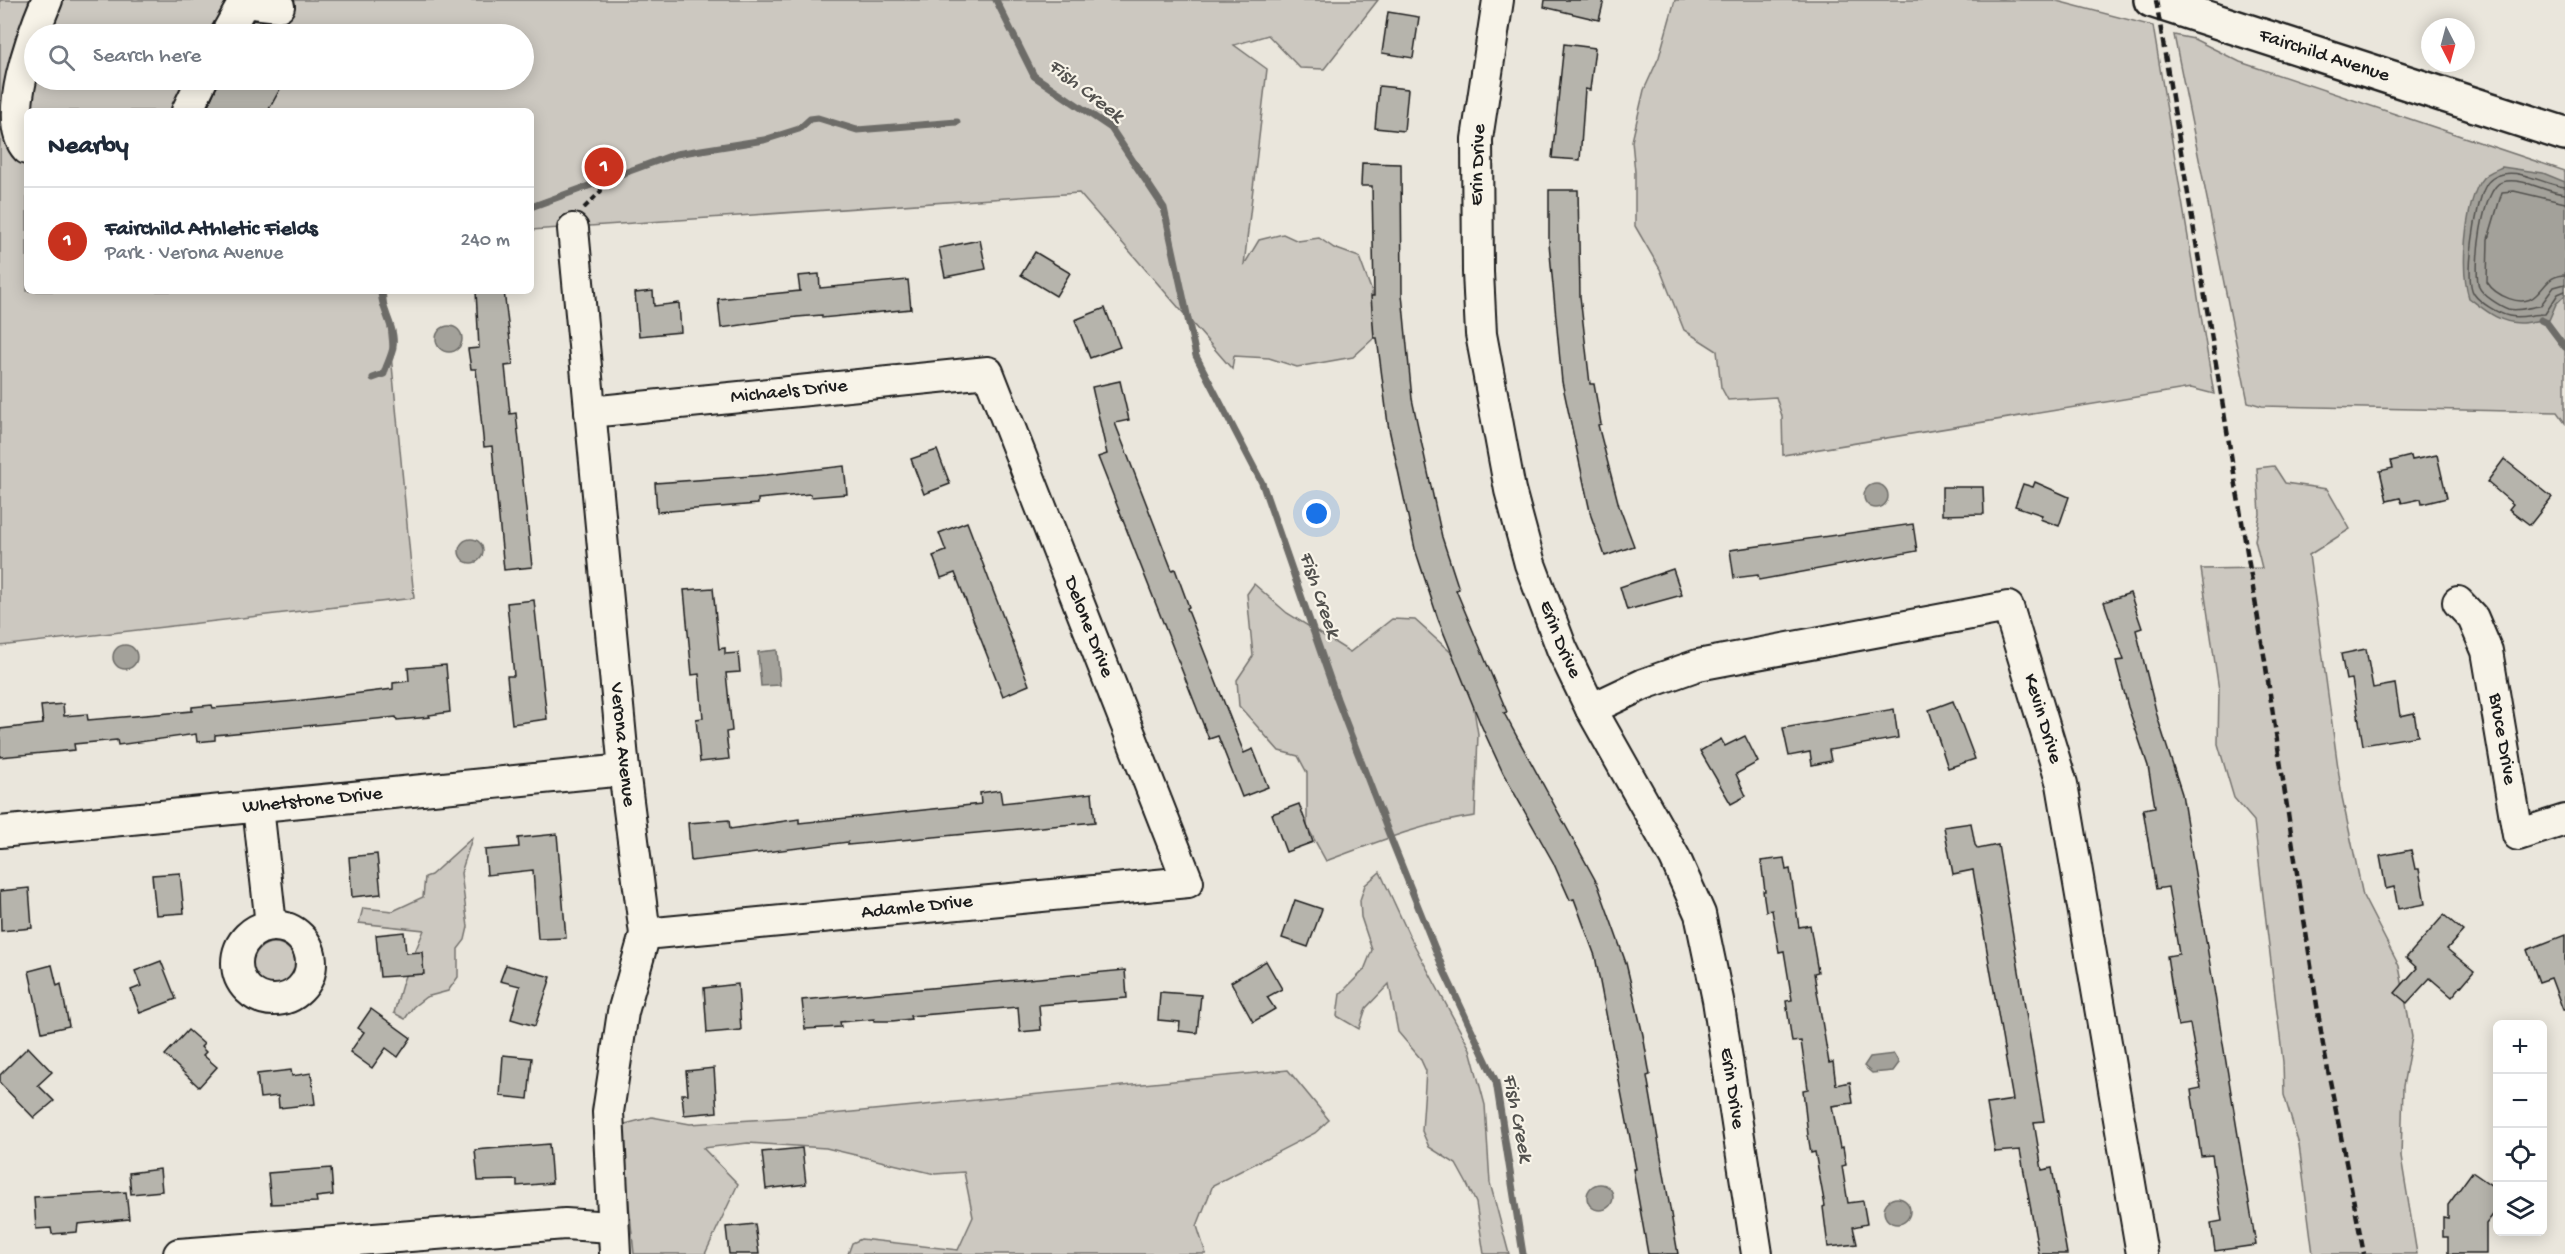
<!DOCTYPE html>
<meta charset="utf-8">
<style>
body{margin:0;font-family:"Gochi Hand",sans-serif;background:#f6f6f7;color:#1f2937}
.controls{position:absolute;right:18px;bottom:18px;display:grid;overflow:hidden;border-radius:9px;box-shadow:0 3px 15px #0003}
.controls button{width:54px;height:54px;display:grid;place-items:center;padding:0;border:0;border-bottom:2px solid #e0e1e3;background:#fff;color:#1f2937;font:30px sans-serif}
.compass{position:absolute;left:2421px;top:18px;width:54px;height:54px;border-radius:50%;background:#fff;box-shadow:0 3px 15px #0003;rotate:174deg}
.you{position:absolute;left:1317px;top:514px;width:21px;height:21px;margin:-15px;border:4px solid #fff;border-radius:50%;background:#1a73e8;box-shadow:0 0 0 9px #1a73e833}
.badge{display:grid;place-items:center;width:39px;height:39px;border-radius:50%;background:#c8321e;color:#fff;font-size:20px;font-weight:700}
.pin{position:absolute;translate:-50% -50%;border:3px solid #fff;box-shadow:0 2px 6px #0006}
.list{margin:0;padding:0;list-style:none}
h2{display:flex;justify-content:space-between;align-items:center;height:78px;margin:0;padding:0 24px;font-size:26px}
h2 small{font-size:20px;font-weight:400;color:#747a83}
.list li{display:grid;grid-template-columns:39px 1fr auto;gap:18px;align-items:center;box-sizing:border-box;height:108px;padding:0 24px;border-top:2px solid #e0e1e3}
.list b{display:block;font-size:22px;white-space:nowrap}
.list p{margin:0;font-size:20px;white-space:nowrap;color:#747a83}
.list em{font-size:20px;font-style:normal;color:#747a83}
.icon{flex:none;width:33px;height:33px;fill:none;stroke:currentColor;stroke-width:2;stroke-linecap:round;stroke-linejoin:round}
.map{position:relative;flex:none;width:2565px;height:1254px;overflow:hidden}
.search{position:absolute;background:#fff;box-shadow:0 3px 15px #0003;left:24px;top:24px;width:510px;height:66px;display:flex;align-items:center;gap:15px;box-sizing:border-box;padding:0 21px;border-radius:33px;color:#747a83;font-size:22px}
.panel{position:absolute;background:#fff;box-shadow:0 3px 15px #0003;left:24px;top:108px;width:510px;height:186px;border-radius:9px}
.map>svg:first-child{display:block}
.green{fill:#ccc8c0;stroke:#74726e;stroke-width:1.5;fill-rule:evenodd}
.water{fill:#a3a19a;stroke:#6d6c68;stroke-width:1.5}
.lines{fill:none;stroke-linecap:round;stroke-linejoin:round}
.shore{stroke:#52514e;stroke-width:1.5}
.stream{stroke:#6d6c68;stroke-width:7}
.building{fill:#b6b4ac;stroke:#1c1c1c;stroke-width:1.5}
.minor-casing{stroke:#1c1c1c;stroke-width:34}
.major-casing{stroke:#1c1c1c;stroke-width:38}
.path{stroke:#1c1c1c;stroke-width:4;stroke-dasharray:6 4.5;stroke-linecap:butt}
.minor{stroke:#f7f3e8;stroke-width:30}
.major{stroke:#f7f3e8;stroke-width:33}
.rail{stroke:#1c1c1c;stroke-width:4.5;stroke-dasharray:9 4.5;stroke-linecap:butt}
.labels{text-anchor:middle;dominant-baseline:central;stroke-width:4.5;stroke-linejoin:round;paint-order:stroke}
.street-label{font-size:20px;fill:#1c1c1c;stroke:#f7f3e8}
.water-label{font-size:21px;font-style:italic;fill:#52514e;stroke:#f7f3e8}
</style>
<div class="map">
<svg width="2565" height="1254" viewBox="0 0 2565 1254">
<rect width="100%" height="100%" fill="#eae6dc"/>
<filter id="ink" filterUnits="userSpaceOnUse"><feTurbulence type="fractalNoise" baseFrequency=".0167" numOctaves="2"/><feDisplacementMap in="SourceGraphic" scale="12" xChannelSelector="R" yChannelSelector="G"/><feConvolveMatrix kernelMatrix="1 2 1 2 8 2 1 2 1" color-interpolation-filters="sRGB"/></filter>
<g filter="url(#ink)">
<g class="green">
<path d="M 0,0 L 1378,0 L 1324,69 L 1300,68 L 1268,35 L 1234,45 L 1267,69 L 1244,265 L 1259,240 L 1283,234 L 1298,241 L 1319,238 L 1334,248 L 1359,257 L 1372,292 L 1374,338 L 1353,357 L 1297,367 L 1269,358 L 1234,356 L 1232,369 L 1079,193 L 531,230 L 531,111 L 27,111 L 27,291 L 385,291 L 414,598 L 0,646 ZM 34,34 L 524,34 L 524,80 L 34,80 Z"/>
<path d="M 1675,0 L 2053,0 L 2153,26 L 2214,394 L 2191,388 L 1783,455 L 1782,416 L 1776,397 L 1728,400 L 1721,387 L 1717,351 L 1684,330 L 1660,269 L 1635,226 L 1635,172 L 1632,141 L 1644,90 L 1659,57 Z"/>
<path d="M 2174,35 L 2194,39 L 2240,62 L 2565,171 L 2565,423 L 2557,412 L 2262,406 L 2248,402 Z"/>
<path d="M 2274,466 L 2285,483 L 2327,489 L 2350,529 L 2309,555 L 2342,797 L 2363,896 L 2399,966 L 2412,1037 L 2403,1086 L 2401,1157 L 2417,1254 L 2313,1254 L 2299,1145 L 2284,1095 L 2283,1062 L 2254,821 L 2234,798 L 2218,744 L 2219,690 L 2201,569 L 2262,568 L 2255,540 L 2260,514 L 2257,468 Z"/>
<path d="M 1254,584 L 1287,613 L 1350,652 L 1392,619 L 1415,620 L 1467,667 L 1478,734 L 1475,816 C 1423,823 1375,843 1326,861 L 1307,826 L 1307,773 L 1298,756 L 1279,751 L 1239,706 L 1237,680 L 1253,656 L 1247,594 Z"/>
<path d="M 472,838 L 461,873 L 468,927 L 465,940 L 458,949 L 458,977 L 448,991 L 426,997 L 413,1007 L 405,1019 L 394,1013 L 403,981 L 424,930 L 359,923 L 363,908 L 393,911 L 423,897 L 425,877 L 431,875 Z"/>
<path d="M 1380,872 L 1410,937 L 1470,1049 L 1485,1105 L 1490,1183 L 1509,1254 L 1484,1254 L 1476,1203 L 1467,1184 L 1456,1164 L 1429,1147 L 1422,1131 L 1426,1071 L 1420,1058 L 1398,1032 L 1389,984 L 1366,1008 L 1359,1029 L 1337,1016 L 1340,994 L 1364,970 L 1372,950 L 1361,917 L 1360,900 L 1365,885 Z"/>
<circle cx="274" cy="964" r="21"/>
<path d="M 1288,1070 L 1329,1120 L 1315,1133 L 1213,1185 L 1197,1226 L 1206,1254 L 848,1254 L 852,1243 L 861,1239 L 958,1250 L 973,1217 L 964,1172 L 935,1174 L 826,1148 L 748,1143 L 703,1148 L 738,1184 L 705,1254 L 634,1254 L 621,1125 L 652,1117 L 690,1124 L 811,1116 Z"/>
</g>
<g class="water">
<path d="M 2502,167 L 2543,173 L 2565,182 L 2565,295 L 2556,304 L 2549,320 C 2538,319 2530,323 2520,323 C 2499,323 2485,310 2469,298 C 2460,269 2465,211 2479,183 C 2484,174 2493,171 2502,167 Z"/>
<circle cx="449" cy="339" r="13"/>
<circle cx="1876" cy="496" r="12"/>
<circle cx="471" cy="551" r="12"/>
<circle cx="125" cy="657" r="12"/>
<path d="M 777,650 L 780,685 L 761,686 L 758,652 Z"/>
<path d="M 1894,1054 L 1899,1063 L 1893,1071 L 1872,1073 L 1864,1066 L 1870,1057 Z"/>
<circle cx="1600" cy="1197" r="13"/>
<circle cx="1897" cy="1211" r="13"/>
</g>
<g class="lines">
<g class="shore">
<path d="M 2565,187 C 2545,185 2524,170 2503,174 C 2496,175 2488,180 2485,187 C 2476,203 2464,280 2474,294 C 2480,303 2499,314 2509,316 C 2521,319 2532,314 2545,314 L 2558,294 L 2565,291"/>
<path d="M 2565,194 C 2545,193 2523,176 2502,182 C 2482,187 2473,269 2479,287 C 2482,295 2500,306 2508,309 C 2519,312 2530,307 2540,306 L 2554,287 L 2565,284"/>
<path d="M 2565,203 L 2514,191 L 2502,192 L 2488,239 L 2487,282 C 2495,295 2522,309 2536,295 C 2546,286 2549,275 2565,275"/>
</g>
<g class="stream">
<path d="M 996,0 L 1034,76 L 1111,128 L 1164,208 L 1196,356 L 1262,483 L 1337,699 L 1389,834 L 1444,971 L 1496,1082 L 1523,1254"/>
<path d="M 531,207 L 676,154 L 764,140 L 799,129 L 810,119 L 818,118 L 857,130 L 957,122"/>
<path d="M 2541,320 L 2547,323 L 2565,347"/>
<path d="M 373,378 L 384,374 C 386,365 392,356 393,347 C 396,327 381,310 381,291"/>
</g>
</g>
<g class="building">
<path d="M 1545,0 L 1604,0 L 1599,20 L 1544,7 Z"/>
<path d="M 1388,12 L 1419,17 L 1413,58 L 1382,53 Z"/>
<path d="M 253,20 L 267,22 L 293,34 L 246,34 Z"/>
<path d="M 1564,44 L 1595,48 L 1590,90 L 1585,89 L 1580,160 L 1552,158 Z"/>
<path d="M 219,80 L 285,80 L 268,111 L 206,111 Z"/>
<path d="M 1379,86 L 1408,89 L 1404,131 L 1375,128 Z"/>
<path d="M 1362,163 L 1401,164 L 1402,294 L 1412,399 L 1442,537 L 1459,589 L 1456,590 L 1507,712 L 1504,713 L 1598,885 L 1626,963 L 1643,1035 L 1650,1075 L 1647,1076 L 1678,1254 L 1648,1254 L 1633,1169 L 1636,1169 L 1595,956 L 1574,899 L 1570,900 L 1553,862 L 1503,773 L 1481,725 L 1438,619 L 1415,549 L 1388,424 L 1377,338 L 1374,338 L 1371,296 L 1374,296 L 1372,186 L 1361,186 Z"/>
<path d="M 1549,190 L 1578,190 L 1580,296 L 1590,384 L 1594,384 L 1601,424 L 1598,425 L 1619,506 L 1634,546 L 1605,556 L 1591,516 L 1562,382 L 1549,243 Z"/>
<path d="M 980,240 L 986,269 L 945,277 L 939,248 Z"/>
<path d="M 1035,252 L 1070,273 L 1056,296 L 1021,275 Z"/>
<path d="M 819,274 L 820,288 L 908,280 L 911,309 L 822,318 L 822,315 L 797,317 L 721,328 L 718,299 L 800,291 L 798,276 Z"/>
<path d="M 476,291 L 504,291 L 513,365 L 505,366 L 510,414 L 516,413 L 532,567 L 504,570 L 492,446 L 484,447 L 476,369 L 471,369 L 468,349 L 479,348 Z"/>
<path d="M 653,291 L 654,306 L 679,303 L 681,332 L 639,336 L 635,293 Z"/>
<path d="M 1105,308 L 1120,347 L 1090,358 L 1075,320 Z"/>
<path d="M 1120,381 L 1129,420 L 1115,423 L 1172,570 L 1175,569 L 1189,607 L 1187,608 L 1244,753 L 1253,749 L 1268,787 L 1242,797 L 1218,736 L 1209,739 L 1098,457 L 1107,454 L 1092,387 Z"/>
<path d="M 937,450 L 950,484 L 924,494 L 911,459 Z"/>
<path d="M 2437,455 L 2447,498 L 2422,504 L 2421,499 L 2402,503 L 2400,498 L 2387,501 L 2380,471 L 2393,468 L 2391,461 L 2411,456 L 2412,460 Z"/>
<path d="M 2504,459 L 2552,497 L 2530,525 L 2509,509 L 2513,504 L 2487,482 Z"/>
<path d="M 844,466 L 847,494 L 811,497 L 810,494 L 758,499 L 758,504 L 657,512 L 655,483 L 766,475 Z"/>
<path d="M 2035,482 L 2069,497 L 2059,526 L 2040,519 L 2042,515 L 2015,506 L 2023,484 L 2033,487 Z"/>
<path d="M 1942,487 L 1983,487 L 1984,514 L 1942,515 Z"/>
<path d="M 967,522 L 1029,685 L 1003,696 L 955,573 L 941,578 L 933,556 L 946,551 L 939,533 Z"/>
<path d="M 1913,524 L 1917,551 L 1759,580 L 1758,575 L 1734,578 L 1730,550 Z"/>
<path d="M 1673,569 L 1682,595 L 1627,610 L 1620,587 Z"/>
<path d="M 713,588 L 719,649 L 725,648 L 725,654 L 738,653 L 740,672 L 726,673 L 732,731 L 726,732 L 729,759 L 700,762 L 696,719 L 703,718 L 699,674 L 692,675 L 684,590 Z"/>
<path d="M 2130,593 L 2142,628 L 2136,630 L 2158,719 L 2182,794 L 2256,1245 L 2215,1251 L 2211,1223 L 2222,1221 L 2212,1155 L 2201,1156 L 2191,1090 L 2201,1088 L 2190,1024 L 2178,1026 L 2167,956 L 2179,954 L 2168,887 L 2156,889 L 2143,809 L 2155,807 L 2148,766 L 2128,707 L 2116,661 L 2124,660 L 2104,602 Z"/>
<path d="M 534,600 L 547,719 L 512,724 L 507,676 L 514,676 L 507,603 Z"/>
<path d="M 2366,649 L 2373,688 L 2395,684 L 2400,716 L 2414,713 L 2418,736 L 2363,745 L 2352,679 L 2346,680 L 2341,654 Z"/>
<path d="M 446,665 L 450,712 L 429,715 L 430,717 L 397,720 L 396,717 L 215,735 L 215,740 L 197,742 L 196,734 L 118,745 L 117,740 L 74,744 L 75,750 L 0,757 L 0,729 L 43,724 L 41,706 L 63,704 L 64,716 L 87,714 L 88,720 L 192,711 L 192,707 L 212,705 L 213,708 L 296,701 L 393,689 L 393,683 L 409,681 L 408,668 Z"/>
<path d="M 1953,701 L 1975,759 L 1948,768 L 1929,710 Z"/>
<path d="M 1894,709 L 1898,738 L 1829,750 L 1831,761 L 1812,765 L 1810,752 L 1789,756 L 1783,728 Z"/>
<path d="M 1745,736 L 1758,762 L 1736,774 L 1746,796 L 1731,804 L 1700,751 L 1721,739 L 1725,746 Z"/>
<path d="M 1000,790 L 1002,803 L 1092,793 L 1095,822 L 848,845 L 848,842 L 691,861 L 688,823 L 729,820 L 730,829 L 799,819 L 799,823 L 981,804 L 980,793 Z"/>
<path d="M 1299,804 L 1313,842 L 1286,852 L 1272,814 Z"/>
<path d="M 1971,823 L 1975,845 L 1978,849 L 1998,845 L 2044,1121 L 2034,1122 L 2042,1170 L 2052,1168 L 2067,1254 L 2039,1254 L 2020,1150 L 1995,1152 L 1987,1104 L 2013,1100 L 1973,870 L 1953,874 L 1944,827 Z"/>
<path d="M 557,834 L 566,938 L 538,939 L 533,870 L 487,875 L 485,850 L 519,847 L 518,838 Z"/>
<path d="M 2411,850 L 2415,869 L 2419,869 L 2425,904 L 2398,909 L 2394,887 L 2386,889 L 2380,856 Z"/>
<path d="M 377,854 L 381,894 L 352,897 L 349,857 Z"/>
<path d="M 1784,858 L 1786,870 L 1790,869 L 1799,927 L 1810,925 L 1818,972 L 1814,973 L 1829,1063 L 1833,1062 L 1836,1085 L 1850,1082 L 1853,1103 L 1832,1106 L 1840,1148 L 1843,1147 L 1846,1165 L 1842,1166 L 1848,1203 L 1863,1201 L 1867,1224 L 1853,1227 L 1857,1244 L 1828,1247 L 1823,1207 L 1825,1206 L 1815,1152 L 1811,1153 L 1808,1135 L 1803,1090 L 1808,1089 L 1801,1041 L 1792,1042 L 1786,1001 L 1792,1000 L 1784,951 L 1779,952 L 1772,910 L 1766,911 L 1763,891 L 1765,891 L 1761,861 Z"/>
<path d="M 180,873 L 184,913 L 156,915 L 152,875 Z"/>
<path d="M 29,888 L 32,928 L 1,931 L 0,891 Z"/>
<path d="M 1295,900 L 1322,909 L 1308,947 L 1282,938 Z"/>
<path d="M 2444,915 L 2463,931 L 2447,949 L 2474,971 L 2452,997 L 2430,978 L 2407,1003 L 2395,993 L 2417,968 L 2406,958 Z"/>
<path d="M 404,932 L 406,953 L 422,952 L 424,974 L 380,977 L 376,935 Z"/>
<path d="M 2565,935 L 2565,1010 L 2563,1010 L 2551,978 L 2539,982 L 2527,950 Z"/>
<path d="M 161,961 L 176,999 L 140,1013 L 131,990 L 141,986 L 135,971 Z"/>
<path d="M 1266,961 L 1282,989 L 1267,997 L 1275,1009 L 1253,1022 L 1231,982 Z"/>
<path d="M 52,965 L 57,986 L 61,984 L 69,1026 L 42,1032 L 29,971 Z"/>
<path d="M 506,965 L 551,977 L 535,1026 L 511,1019 L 520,986 L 500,981 Z"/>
<path d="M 1125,970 L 1127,998 L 1039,1005 L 1041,1030 L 1020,1032 L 1018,1007 L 910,1016 L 911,1019 L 892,1021 L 874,1021 L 874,1019 L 840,1022 L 841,1027 L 805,1029 L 802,1000 Z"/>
<path d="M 738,984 L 741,1030 L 707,1033 L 704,988 Z"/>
<path d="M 1160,992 L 1201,995 L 1197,1033 L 1179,1031 L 1180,1022 L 1158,1020 Z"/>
<path d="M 371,1009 L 411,1038 L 398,1057 L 386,1048 L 372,1068 L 350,1052 L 364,1032 L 358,1028 Z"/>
<path d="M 188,1030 L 204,1044 L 201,1047 L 206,1052 L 203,1055 L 217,1067 L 199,1087 L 165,1055 Z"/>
<path d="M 28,1047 L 52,1072 L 38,1085 L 54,1101 L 34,1118 L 0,1083 L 0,1075 Z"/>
<path d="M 503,1055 L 532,1058 L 528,1099 L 500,1096 Z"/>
<path d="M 714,1068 L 717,1112 L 684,1115 L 682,1094 L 688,1094 L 686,1071 Z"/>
<path d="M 291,1070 L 292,1076 L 311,1073 L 315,1104 L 279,1108 L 278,1096 L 260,1098 L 257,1074 Z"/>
<path d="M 549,1144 L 552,1183 L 517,1186 L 517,1180 L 478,1181 L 475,1150 Z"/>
<path d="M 802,1148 L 806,1184 L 766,1189 L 762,1152 Z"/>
<path d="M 331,1168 L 333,1195 L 316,1197 L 317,1202 L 271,1204 L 268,1173 Z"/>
<path d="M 160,1169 L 162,1191 L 131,1194 L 129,1173 Z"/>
<path d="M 2472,1172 L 2498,1190 L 2498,1208 L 2486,1224 L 2486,1254 L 2448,1254 L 2448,1237 L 2443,1237 L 2443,1217 L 2448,1218 L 2448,1205 Z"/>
<path d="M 126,1192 L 129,1219 L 78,1224 L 77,1232 L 52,1234 L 51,1228 L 36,1229 L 34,1197 Z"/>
<path d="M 755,1224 L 759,1254 L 729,1254 L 726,1227 Z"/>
</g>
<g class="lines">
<defs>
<g id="minor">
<path id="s1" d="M 1498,0 L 1477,139 L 1478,272 L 1481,334 L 1510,490 L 1530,564 L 1562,649 L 1591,709 L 1675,858 L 1700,914 L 1718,1000 L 1757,1254"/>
<path d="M 226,34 L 244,2 L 279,6"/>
<path d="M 187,111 L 202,80"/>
<path d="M 27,149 C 0,121 33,33 47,0"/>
<path id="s2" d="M 573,229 L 624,770 L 645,934 L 623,1012 L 608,1112 L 615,1254"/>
<path id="s3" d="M 590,412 L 988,372 L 1188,882 L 645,934"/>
<path id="s4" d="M 2458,602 L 2473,618 L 2487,651 L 2518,835 L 2565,820"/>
<path id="s5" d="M 1591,709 L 1644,684 L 1698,665 L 2008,607 L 2062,784 L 2142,1254"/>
<path d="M 258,807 L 271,925"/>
<path id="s6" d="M 0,832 L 624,770"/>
<circle cx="274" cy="963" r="37"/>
<path d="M 179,1254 L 565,1224 L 612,1227"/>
</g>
<g id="major">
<path id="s7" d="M 2151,0 L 2565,134"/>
</g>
</defs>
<use href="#minor" class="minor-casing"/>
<use href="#major" class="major-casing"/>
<path class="path" d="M 584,208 L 601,191 L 596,160"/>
<use href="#minor" class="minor"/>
<use href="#major" class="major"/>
<path class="rail" d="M 2156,0 L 2265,661 L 2323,1045 L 2364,1254"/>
</g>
</g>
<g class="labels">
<g class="street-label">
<text stroke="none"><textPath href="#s7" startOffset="182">Fairchild Avenue</textPath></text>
<text transform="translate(1479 165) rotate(-88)">Erin Drive</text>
<text stroke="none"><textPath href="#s3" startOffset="200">Michaels Drive</textPath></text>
<text stroke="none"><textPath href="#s3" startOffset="674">Delone Drive</textPath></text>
<text stroke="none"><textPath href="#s1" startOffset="652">Erin Drive</textPath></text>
<text stroke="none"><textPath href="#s5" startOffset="548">Kevin Drive</textPath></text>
<text stroke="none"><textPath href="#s4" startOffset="147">Bruce Drive</textPath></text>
<text stroke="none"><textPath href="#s2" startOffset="518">Verona Avenue</textPath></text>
<text stroke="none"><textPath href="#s6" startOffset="314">Whetstone Drive</textPath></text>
<text transform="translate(917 908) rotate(-6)">Adamle Drive</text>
<text stroke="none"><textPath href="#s1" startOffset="1138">Erin Drive</textPath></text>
</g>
<g class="water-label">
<text transform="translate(1085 92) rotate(38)">Fish Creek</text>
<text transform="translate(1318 595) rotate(71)">Fish Creek</text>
<text transform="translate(1516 1118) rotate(79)">Fish Creek</text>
</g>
</g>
</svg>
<div class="controls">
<button>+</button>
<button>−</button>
<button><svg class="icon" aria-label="locate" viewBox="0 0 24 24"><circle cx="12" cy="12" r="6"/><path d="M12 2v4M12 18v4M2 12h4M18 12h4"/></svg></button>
<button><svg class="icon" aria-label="layers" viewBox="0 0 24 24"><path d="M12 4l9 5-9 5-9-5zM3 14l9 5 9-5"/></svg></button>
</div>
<svg class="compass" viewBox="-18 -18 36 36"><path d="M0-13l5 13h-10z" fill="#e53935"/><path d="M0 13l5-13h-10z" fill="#747a83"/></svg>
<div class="you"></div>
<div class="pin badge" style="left:604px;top:167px">1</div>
<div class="search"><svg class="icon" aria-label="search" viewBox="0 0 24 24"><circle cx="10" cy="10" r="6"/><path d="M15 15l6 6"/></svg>Search here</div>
<section class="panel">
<h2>Nearby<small></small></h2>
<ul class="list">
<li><span class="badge">1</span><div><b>Fairchild Athletic Fields</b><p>Park · Verona Avenue</p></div><em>240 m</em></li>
</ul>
</section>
</div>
